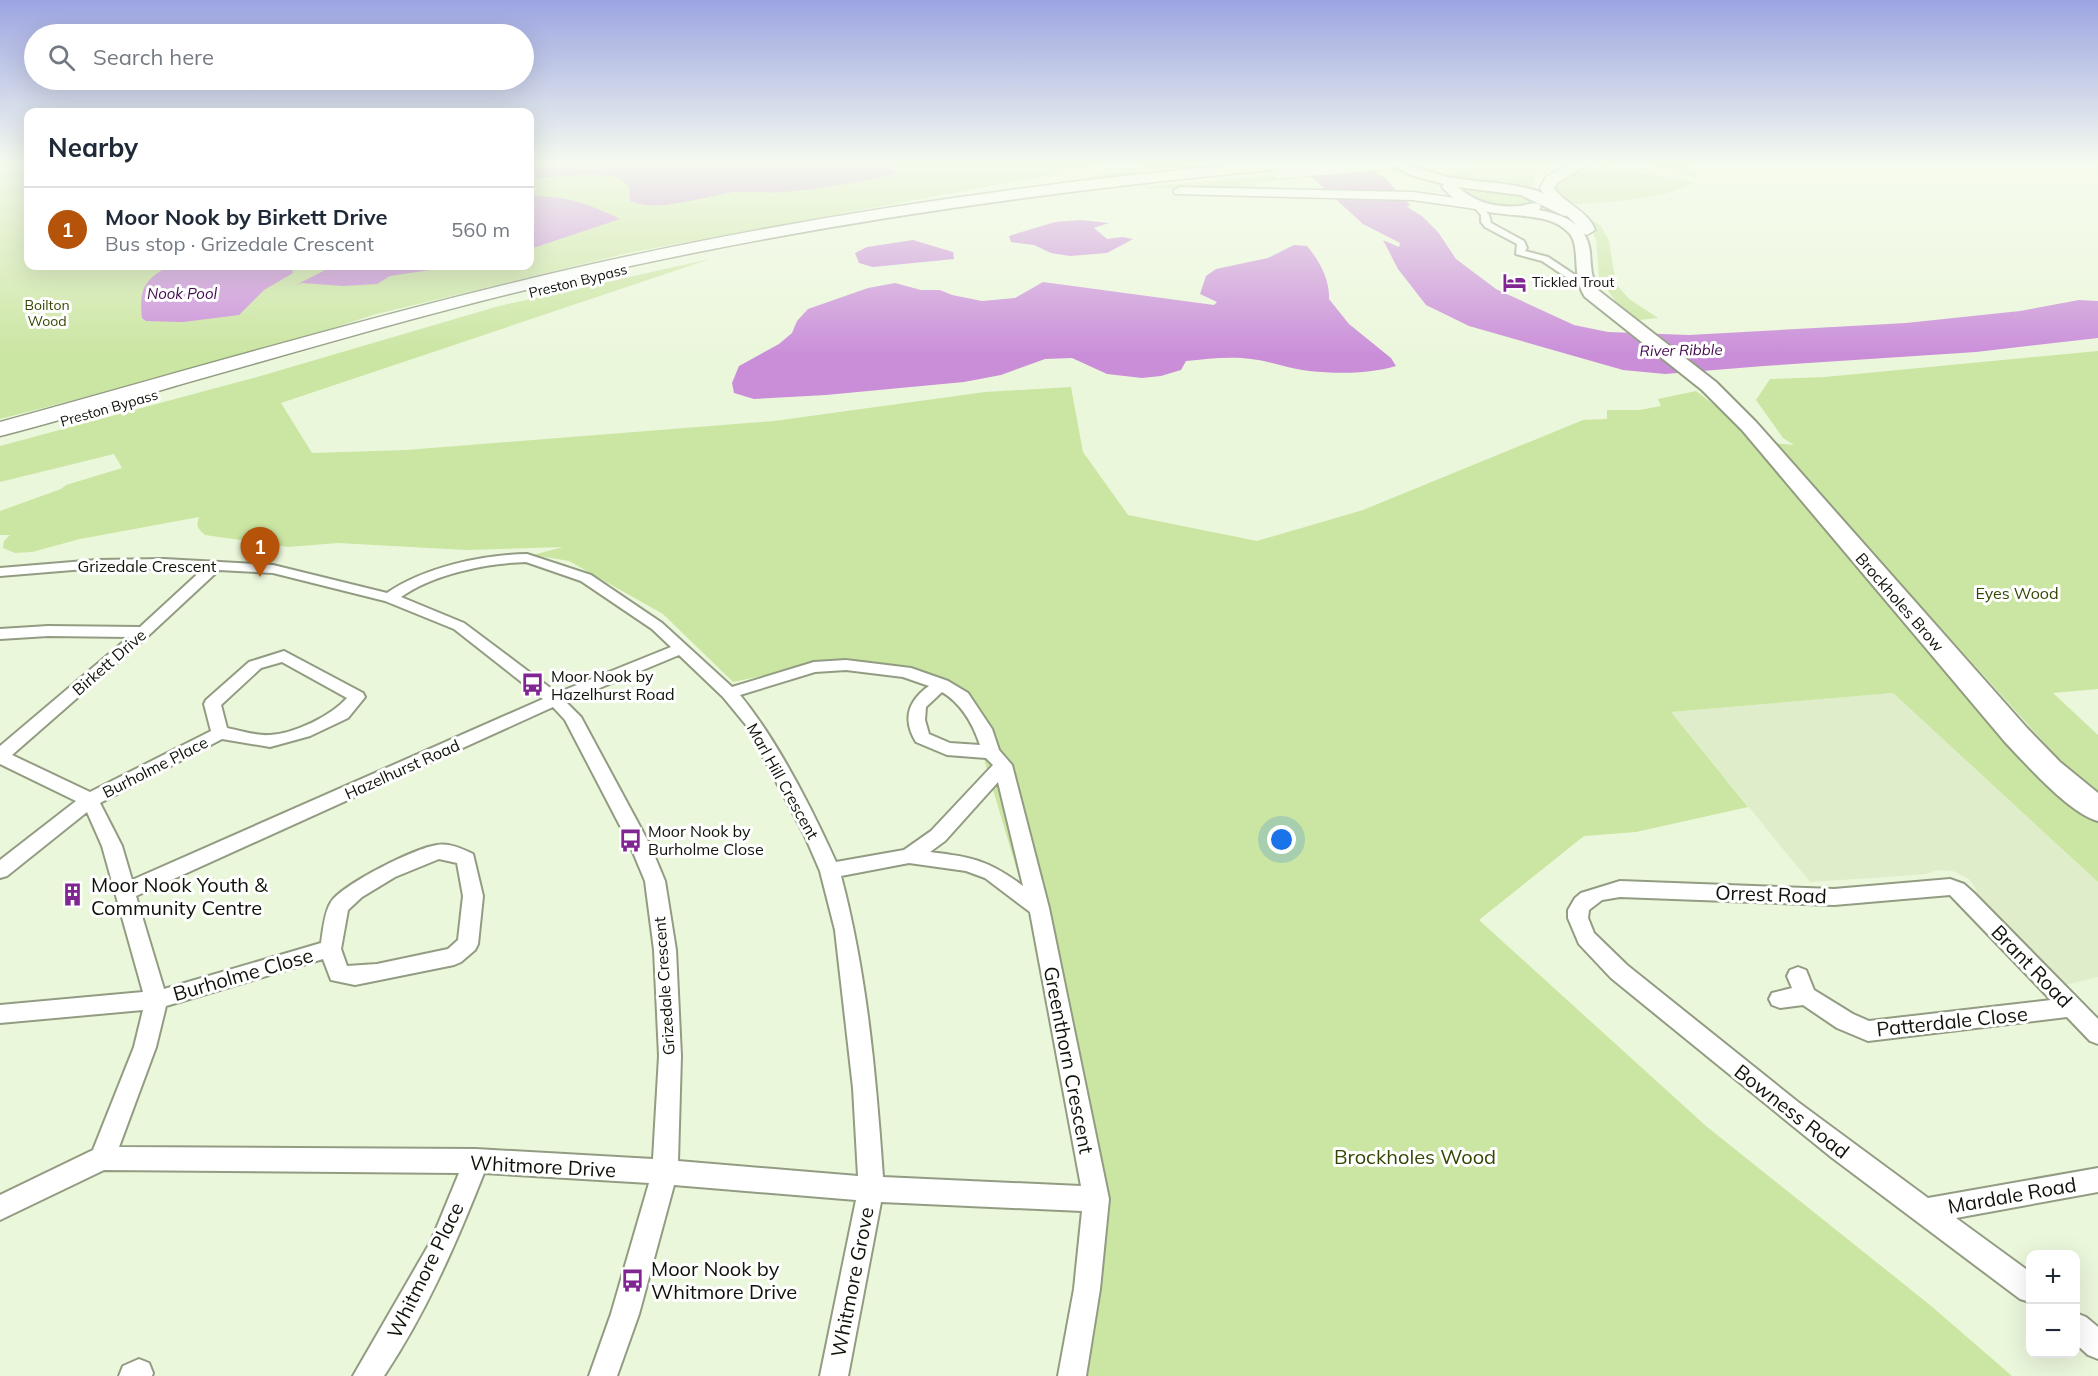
<!DOCTYPE html>
<meta charset="utf-8">
<style>
body{margin:0;font-family:Mulish,sans-serif;background:#f6f6f7;color:#1f2937}
.controls{position:absolute;right:18px;bottom:18px;display:grid;overflow:hidden;border-radius:12px;box-shadow:0 6px 24px #0002}
.controls button{width:54px;height:54px;display:grid;place-items:center;padding:0;border:0;border-bottom:2px solid #e0e1e3;background:#fff;color:#1f2937;font:30px sans-serif}
.you{position:absolute;left:1282px;top:840px;width:21px;height:21px;margin:-15px;border:4px solid #fff;border-radius:50%;background:#1a73e8;box-shadow:0 0 0 9px #1a73e833}
.badge{display:grid;place-items:center;width:39px;height:39px;border-radius:50%;background:#b45309;color:#fff;font-size:20px;font-weight:700}
.pin{position:absolute;translate:-50% -50px;filter:drop-shadow(0 2px 3px #0008)}
.pin::after{content:'';position:absolute;top:32px;width:21px;height:18px;background:inherit;clip-path:polygon(0 0,100% 0,50% 100%)}
.list{margin:0;padding:0;list-style:none}
h2{display:flex;justify-content:space-between;align-items:center;height:78px;margin:0;padding:0 24px;font-size:26px}
h2 small{font-size:20px;font-weight:400;color:#747a83}
.list li{display:grid;grid-template-columns:39px 1fr auto;gap:18px;align-items:center;box-sizing:border-box;height:84px;padding:0 24px;border-top:2px solid #e0e1e3}
.list b{display:block;font-size:22px;white-space:nowrap}
.list p{margin:0;font-size:20px;white-space:nowrap;color:#747a83}
.list em{font-size:20px;font-style:normal;color:#747a83}
.icon{flex:none;width:33px;height:33px;fill:none;stroke:currentColor;stroke-width:2;stroke-linecap:round;stroke-linejoin:round}
.map{position:relative;flex:none;width:2098px;height:1376px;overflow:hidden}
.search{position:absolute;background:#fff;box-shadow:0 6px 24px #0002;left:24px;top:24px;width:510px;height:66px;display:flex;align-items:center;gap:15px;box-sizing:border-box;padding:0 21px;border-radius:33px;color:#747a83;font-size:22px}
.panel{position:absolute;background:#fff;box-shadow:0 6px 24px #0002;left:24px;top:108px;width:510px;height:162px;border-radius:12px}
.map>svg:first-child{display:block}
.built{fill:#dfedcb}
.green{fill:#cbe5a2}
.water{fill:#ca8ed9}
.lines{fill:none;stroke-linecap:round;stroke-linejoin:round}
.minor-casing{stroke:#929c82;stroke-width:4}
.trunk-casing{stroke:#929c82;stroke-width:4}
.motorway-casing{stroke:#929c82;stroke-width:3}
.minor{fill:#fff;fill-rule:evenodd}
.trunk{fill:#fff;fill-rule:evenodd}
.motorway{fill:#fff;fill-rule:evenodd}
.motorway-bridge-casing{stroke:#929c82;stroke-width:16;stroke-linecap:butt}
.motorway-bridge{stroke:#fff;stroke-width:15}
.labels{text-anchor:middle;dominant-baseline:central;stroke-width:6;stroke-linejoin:round;paint-order:stroke}
.far-street-label{font-size:14px;fill:#0f1309;stroke:#fff}
.far-poi-label{font-size:14px;fill:#0f1309;stroke:#fff;text-anchor:start}
.far-park-label{font-size:14px;fill:#344702;stroke:#fff}
.far-water-label{font-size:15px;font-style:italic;fill:#440c50;stroke:#fff}
.street-label{font-size:16px;fill:#0f1309;stroke:#fff}
.park-label{font-size:16px;fill:#344702;stroke:#fff}
.poi-label{font-size:16px;fill:#0f1309;stroke:#fff;text-anchor:start}
.near-poi-label{font-size:20px;fill:#0f1309;stroke:#fff;text-anchor:start}
.near-street-label{font-size:20px;fill:#0f1309;stroke:#fff}
.near-park-label{font-size:20px;fill:#344702;stroke:#fff}
</style>
<div class="map">
<svg width="2098" height="1376" viewBox="0 0 2098 1376">
<rect width="100%" height="100%" fill="#ebf7db"/>
<g class="built">
<path d="M 1514,162 L 1541,162 L 1553,168 L 1534,176 L 1491,180 L 1467,176 L 1465,172 L 1459,171 L 1458,168 Z"/>
<path d="M 1893,693 L 2098,882 L 2098,977 L 2060,986 L 1978,898 L 1975,887 L 1969,879 L 1953,871 L 1937,870 L 1926,874 L 1902,876 L 1810,882 L 1671,712 Z"/>
</g>
<g class="green">
<path d="M 0,162 L 28,162 L 28,266 L 530,266 L 530,162 L 1119,162 L 628,253 L 373,315 L 260,352 L 0,419 Z"/>
<path d="M 1165,162 L 1278,162 L 1054,184 Z"/>
<path d="M 1633,162 L 1684,162 L 1689,167 L 1688,171 L 1696,174 L 1696,178 Z"/>
<path d="M 1601,166 L 1695,182 C 1657,202 1610,201 1568,205 L 1559,196 L 1556,186 L 1574,174 Z"/>
<path d="M 1454,170 C 1465,172 1469,177 1480,178 C 1497,181 1516,178 1534,176 L 1535,178 L 1531,188 L 1513,184 L 1456,179 L 1449,172 L 1454,173 Z"/>
<path d="M 1295,174 L 1295,177 L 1292,179 L 1258,182 L 1255,185 L 1259,189 L 1135,188 Z"/>
<path d="M 1463,186 L 1519,192 L 1532,199 C 1525,212 1494,209 1482,204 C 1473,201 1465,193 1457,188 Z"/>
<path d="M 1576,213 L 1582,213 L 1601,226 L 1609,241 L 1616,284 L 1629,299 L 1658,318 L 1638,320 L 1619,306 L 1599,278 L 1596,240 L 1591,228 Z"/>
<path d="M 710,259 L 281,403 L 312,453 L 406,450 L 774,421 L 985,392 L 1071,387 L 1083,452 L 1128,515 L 1257,541 L 1363,510 L 1583,420 L 1607,419 L 1607,410 L 1640,410 L 1661,406 L 1658,399 L 1696,391 L 1726,414 L 2049,769 L 2098,815 L 2098,882 L 1893,693 L 1671,712 L 1748,807 L 1636,832 L 1584,836 L 1479,920 L 1706,1126 L 1930,1305 L 2012,1376 L 1085,1376 L 1109,1194 L 1079,1080 L 970,712 L 949,682 L 848,658 L 733,682 L 663,614 L 569,561 L 533,555 L 563,547 L 466,550 L 338,543 L 288,547 L 205,535 C 197,528 196,526 199,517 L 80,539 L 32,552 L 15,553 L 3,548 L 4,541 L 10,535 L 0,535 L 0,511 L 61,489 L 66,485 L 122,468 L 114,454 L 0,482 L 0,446 L 264,375 L 499,306 Z"/>
<path d="M 2098,351 L 2098,689 L 2053,693 L 2098,735 L 2098,794 L 2068,769 L 1774,443 L 1794,445 L 1783,438 L 1756,400 L 1770,379 L 1825,377 Z"/>
</g>
<g class="water">
<path d="M 530,162 L 935,162 L 896,167 L 893,170 L 898,174 C 860,182 823,188 784,192 C 766,194 748,190 729,193 C 699,197 660,213 630,201 L 629,186 L 616,176 L 585,175 L 530,178 Z"/>
<path d="M 1360,162 L 1384,177 L 1410,205 L 1407,207 L 1422,216 L 1438,232 L 1456,259 L 1496,289 L 1574,325 L 1608,332 L 1689,335 L 1906,323 L 2020,311 L 2079,300 L 2098,301 L 2098,338 L 1976,352 L 1764,366 L 1665,374 L 1623,370 L 1469,326 L 1426,305 L 1398,269 L 1383,240 L 1399,247 L 1400,243 L 1363,224 L 1307,173 Z"/>
<path d="M 530,196 C 565,196 588,203 620,219 L 530,249 Z"/>
<path d="M 1081,220 L 1109,223 L 1094,228 L 1107,239 L 1122,237 L 1133,239 L 1107,253 L 1070,256 L 1051,253 L 1034,245 L 1011,242 L 1009,236 L 1055,222 Z"/>
<path d="M 913,240 L 953,252 L 954,259 L 873,267 L 859,263 L 855,253 L 867,247 Z"/>
<path d="M 1294,245 L 1307,246 C 1319,260 1330,280 1329,299 L 1349,324 L 1391,358 L 1396,366 C 1369,374 1337,374 1309,371 C 1290,369 1270,361 1251,359 C 1230,356 1207,359 1186,361 L 1181,370 L 1161,376 L 1142,378 L 1107,374 L 1072,358 L 1045,359 L 1001,375 L 964,382 L 826,395 L 754,399 L 734,393 L 732,383 L 739,366 L 779,344 L 792,333 L 797,321 L 808,309 L 868,288 L 895,283 L 921,290 L 940,290 L 952,295 L 982,301 L 1015,298 L 1043,282 L 1214,305 L 1217,302 L 1200,294 L 1206,276 L 1216,269 L 1268,258 Z"/>
<path d="M 169,266 L 291,266 L 293,273 L 264,290 L 239,315 L 183,322 L 146,321 L 142,318 C 139,289 144,280 169,266 Z"/>
<path d="M 333,266 L 456,266 L 390,276 L 377,284 L 343,286 L 302,283 L 296,285 Z"/>
</g>
<g class="lines">
<defs>
<g id="minor">
<path d="M 1474,204 L 1480,204 L 1489,215 L 1491,223 L 1524,241 L 1527,248 L 1525,251 L 1548,257 L 1590,285 L 1590,289 L 1584,289 L 1542,261 L 1516,254 L 1517,244 L 1485,227 L 1481,222 L 1481,215 L 1473,206 Z"/>
<path d="M 527,554 L 591,575 L 662,623 L 732,687 L 814,662 L 846,660 L 911,668 L 948,681 L 968,693 L 992,729 L 999,750 L 1012,765 L 1049,908 L 1109,1199 L 1100,1289 L 1086,1376 L 1058,1376 L 1074,1289 L 1082,1211 L 881,1202 L 848,1376 L 820,1376 L 856,1200 L 674,1185 L 639,1314 L 617,1376 L 589,1376 L 611,1314 L 649,1183 L 484,1173 C 456,1244 426,1313 384,1376 L 353,1376 L 431,1241 L 459,1173 L 104,1170 L 0,1220 L 0,1195 L 93,1150 L 134,1047 L 143,1010 L 0,1023 L 0,1005 L 143,992 L 102,846 L 87,812 L 7,876 L 0,878 L 0,860 L 76,801 L 0,764 L 0,746 L 129,637 L 48,636 L 0,639 L 0,629 L 48,626 L 140,627 L 203,569 L 97,568 L 0,576 L 0,568 L 97,560 L 164,559 L 273,565 L 387,593 C 425,567 482,555 527,554 ZM 526,562 L 581,581 L 652,629 L 671,647 L 557,693 L 464,623 L 401,597 C 433,574 487,563 526,562 ZM 219,570 L 273,573 L 385,601 L 454,629 L 543,699 L 132,880 L 122,846 L 100,803 L 222,739 L 270,747 L 310,736 L 348,718 L 365,697 L 363,693 L 284,651 L 249,662 L 206,700 L 204,704 L 211,731 L 90,792 L 12,755 L 149,635 ZM 679,655 L 723,697 L 746,725 L 804,834 L 820,871 L 835,930 L 853,1088 L 858,1176 L 678,1161 L 681,1056 L 676,950 L 665,881 L 650,845 L 581,717 L 566,702 ZM 282,662 L 347,698 C 331,716 294,734 270,735 C 257,736 241,731 227,728 L 221,705 L 261,668 ZM 846,670 L 903,677 L 929,686 C 908,701 902,719 916,742 L 947,755 L 986,758 L 993,765 L 931,831 L 904,850 L 836,862 C 812,809 777,740 740,695 L 815,672 ZM 942,692 C 962,704 973,724 980,745 L 950,743 L 929,734 L 925,720 L 926,707 ZM 553,707 L 565,720 L 630,845 L 645,881 L 654,950 L 659,1056 L 653,1159 L 476,1149 L 119,1147 L 156,1047 L 166,1006 L 323,959 L 331,980 L 355,985 L 454,965 L 461,962 L 475,950 L 478,944 L 483,896 L 473,854 C 462,849 450,843 437,845 C 415,848 343,884 331,902 C 324,913 323,931 321,943 L 164,989 L 136,896 ZM 998,782 L 1023,886 C 988,860 972,857 930,852 L 945,841 ZM 439,859 L 457,863 L 463,896 L 458,940 L 448,949 L 377,964 L 347,966 L 341,949 L 348,910 L 362,897 L 395,877 ZM 909,863 L 966,871 L 985,878 L 1030,912 L 1081,1186 L 883,1177 C 876,1076 867,974 841,876 Z"/>
<path d="M 1950,879 L 1964,884 L 1974,893 L 2098,1019 L 2098,1044 L 2090,1041 L 2067,1017 L 1868,1041 L 1837,1028 L 1803,1005 L 1780,1008 L 1772,1005 L 1769,999 L 1772,993 L 1792,988 L 1787,976 L 1790,970 L 1798,967 L 1806,970 L 1814,990 L 1853,1014 L 1869,1021 L 2051,1000 L 1950,895 L 1834,905 L 1620,897 L 1602,900 L 1589,910 L 1588,918 L 1594,933 L 1627,965 L 1798,1102 L 1928,1198 L 2098,1168 L 2098,1192 L 1956,1218 L 2030,1272 L 2030,1302 L 2020,1299 L 1831,1157 L 1611,978 L 1579,944 L 1568,918 L 1568,910 L 1575,898 L 1581,893 L 1620,881 L 1834,889 Z"/>
<path d="M 2076,1313 L 2086,1317 L 2098,1327 L 2098,1359 L 2088,1355 L 2076,1344 Z"/>
<path d="M 139,1359 L 149,1363 L 153,1373 L 152,1376 L 119,1376 L 123,1366 Z"/>
</g>
<path id="trunk" d="M 1385,162 C 1407,162 1426,172 1448,177 C 1485,185 1545,180 1571,212 L 1569,215 L 1564,216 L 1521,195 L 1458,187 C 1476,203 1496,208 1520,206 C 1527,205 1532,202 1539,204 L 1541,207 L 1539,210 C 1564,215 1587,224 1590,252 C 1591,266 1591,278 1598,290 L 1716,382 L 1756,422 L 2027,728 L 2060,762 L 2098,793 L 2098,821 C 2069,813 2027,765 2005,742 L 1742,430 L 1702,390 L 1585,297 C 1571,276 1581,248 1570,234 C 1542,201 1480,231 1442,187 L 1444,184 L 1411,175 Z"/>
<g id="motorway">
<path d="M 1263,162 L 1318,162 L 1312,166 C 1059,189 807,224 559,282 C 430,312 303,350 175,386 C 117,403 59,421 0,436 L 0,422 C 186,371 370,316 558,272 C 789,218 1026,183 1263,162 Z"/>
<path d="M 1573,163 L 1583,163 L 1585,166 L 1557,183 L 1554,188 C 1565,204 1589,211 1595,230 L 1587,235 L 1582,233 C 1571,215 1552,207 1540,188 L 1546,177 Z"/>
<path d="M 1180,187 L 1413,192 L 1476,201 L 1483,205 L 1476,209 L 1413,200 L 1175,194 L 1173,191 Z"/>
</g>
</defs>
<use href="#minor" class="minor-casing"/>
<use href="#trunk" class="trunk-casing"/>
<use href="#motorway" class="motorway-casing"/>
<use href="#minor" class="minor"/>
<use href="#trunk" class="trunk"/>
<use href="#motorway" class="motorway"/>
<defs>
<path id="motorway-bridge" d="M 1281,171 L 1384,162"/>
</defs>
<use href="#motorway-bridge" class="motorway-bridge-casing"/>
<use href="#motorway-bridge" class="motorway-bridge"/>
</g>
<linearGradient id="sky" x2="0" y2="1"><stop stop-color="#9ca5e2"/><stop offset="0.46" stop-color="#f6fbef"/><stop offset="1" stop-color="#f6fbef" stop-opacity="0"/></linearGradient>
<rect width="2098" height="355" fill="url(#sky)"/>
<defs>
<symbol id="hotel-bare" viewBox="-9 -9 18 18"><path d="M-6-4.5h1.5V1H6V5H4.5V3h-9V5H-6ZM-4 0a1.8 1.8 0 1 1 3.6 0ZM.5 0V-2.5h3Q6-2.5 6 0Z" fill="#7f2693" stroke="#fff" stroke-width="2.5" paint-order="stroke"/></symbol>
<symbol id="bus-bare" viewBox="-9 -9 18 18"><path d="M-5-6H5V4H4V6H2V4H-2V6H-4V4H-5ZM-3.5-4V0h7V-4ZM-3.5 1.2v1.5H-2V1.2ZM2 1.2v1.5H3.5V1.2Z" fill="#7f2693" stroke="#fff" stroke-width="2.5" paint-order="stroke"/></symbol>
<symbol id="building-bare" viewBox="-9 -9 18 18"><path d="M-4-6H4V6H1V3H-1V6H-4ZM-2.5-4.3h1.7v1.8h-1.7ZM.8-4.3h1.7v1.8H.8ZM-2.5-1h1.7V.8h-1.7ZM.8-1h1.7V.8H.8Z" fill="#7f2693" stroke="#fff" stroke-width="2.5" paint-order="stroke"/></symbol>
</defs>
<g fill-rule="evenodd">
<use href="#hotel-bare" x="1498" y="266" width="33" height="33"/>
<use href="#bus-bare" x="516" y="668" width="33" height="33"/>
<use href="#bus-bare" x="614" y="824" width="33" height="33"/>
<use href="#building-bare" x="56" y="878" width="33" height="33"/>
<use href="#bus-bare" x="616" y="1264" width="33" height="33"/>
</g>
<g class="labels">
<g class="far-street-label">
<text transform="translate(578 281) rotate(-14)">Preston Bypass</text>
<text transform="translate(109 408) rotate(-16)">Preston Bypass</text>
</g>
<g class="far-poi-label">
<text x="1532" y="282">Tickled Trout</text>
</g>
<g class="far-park-label">
<text x="47" y="305">Boilton<tspan x="47" dy="16">Wood</tspan></text>
</g>
<g class="far-water-label">
<text x="182" y="293">Nook Pool</text>
<text transform="translate(1681 350) rotate(-1)">River Ribble</text>
</g>
<g class="street-label">
<text x="147" y="566">Grizedale Crescent</text>
<text transform="translate(1900 602) rotate(49)">Brockholes Brow</text>
<text transform="translate(109 662) rotate(-41)">Birkett Drive</text>
<text transform="translate(155 767) rotate(-27)">Burholme Place</text>
<text transform="translate(402 769) rotate(-24)">Hazelhurst Road</text>
<text transform="translate(783 781) rotate(61)">Marl Hill Crescent</text>
<text transform="translate(664 986) rotate(-94)">Grizedale Crescent</text>
</g>
<g class="park-label">
<text x="2017" y="593">Eyes Wood</text>
</g>
<g class="poi-label">
<text x="551" y="676">Moor Nook by<tspan x="551" dy="18">Hazelhurst Road</tspan></text>
<text x="648" y="831">Moor Nook by<tspan x="648" dy="18">Burholme Close</tspan></text>
</g>
<g class="near-poi-label">
<text x="91" y="884">Moor Nook Youth &amp;<tspan x="91" dy="23">Community Centre</tspan></text>
<text x="651" y="1268">Moor Nook by<tspan x="651" dy="23">Whitmore Drive</tspan></text>
</g>
<g class="near-street-label">
<text transform="translate(1771 894) rotate(2)">Orrest Road</text>
<text transform="translate(2032 966) rotate(46)">Brant Road</text>
<text transform="translate(243 974) rotate(-16)">Burholme Close</text>
<text transform="translate(1952 1021) rotate(-6)">Patterdale Close</text>
<text transform="translate(1069 1060) rotate(79)">Greenthorn Crescent</text>
<text transform="translate(1792 1111) rotate(38)">Bowness Road</text>
<text transform="translate(543 1166) rotate(3)">Whitmore Drive</text>
<text transform="translate(2012 1195) rotate(-10)">Mardale Road</text>
<text transform="translate(425 1270) rotate(-64)">Whitmore Place</text>
<text transform="translate(852 1282) rotate(-79)">Whitmore Grove</text>
</g>
<g class="near-park-label">
<text x="1415" y="1156">Brockholes Wood</text>
</g>
</g>
</svg>
<div class="controls">
<button>+</button>
<button>−</button>
</div>
<div class="you"></div>
<div class="pin badge" style="left:260px;top:577px">1</div>
<div class="search"><svg class="icon" aria-label="search" viewBox="0 0 24 24"><circle cx="10" cy="10" r="6"/><path d="M15 15l6 6"/></svg>Search here</div>
<section class="panel">
<h2>Nearby<small></small></h2>
<ul class="list">
<li><span class="badge">1</span><div><b>Moor Nook by Birkett Drive</b><p>Bus stop · Grizedale Crescent</p></div><em>560 m</em></li>
</ul>
</section>
</div>
